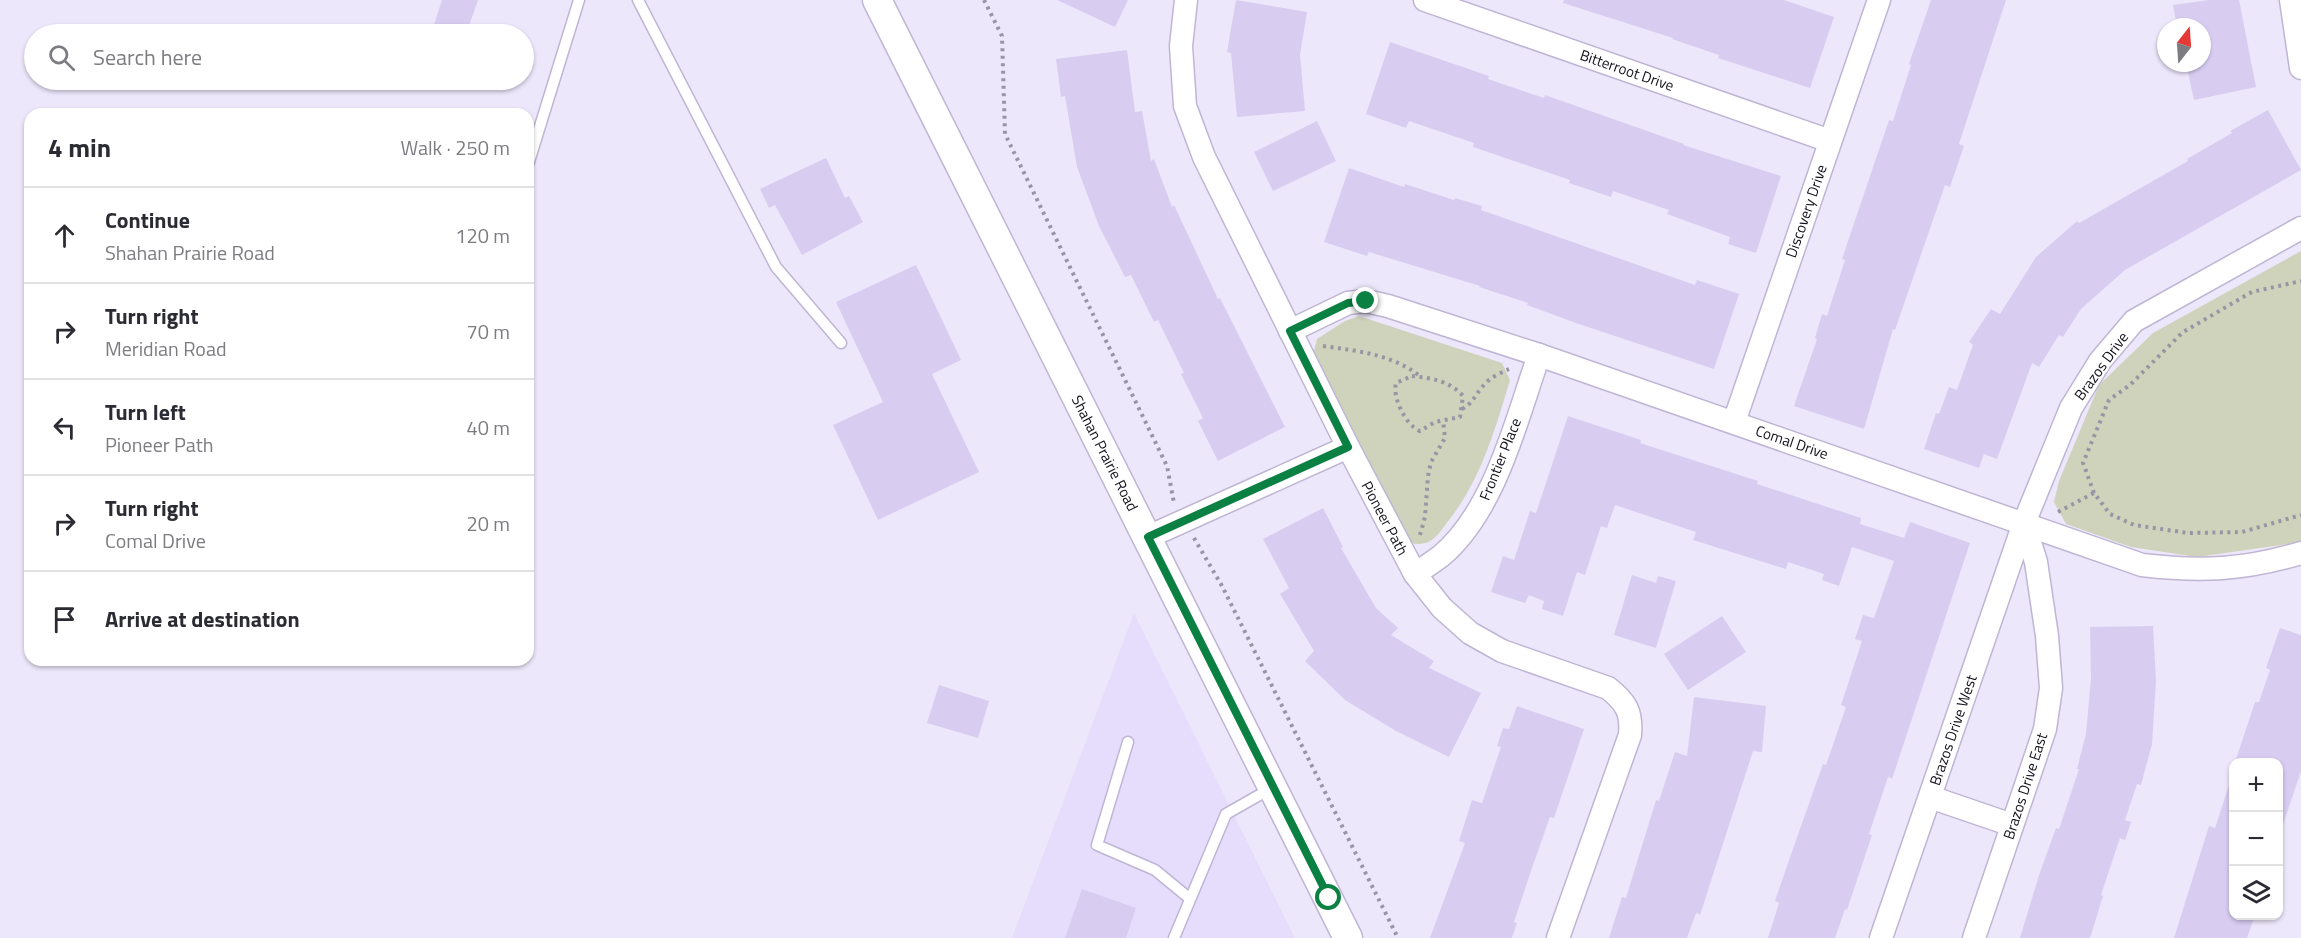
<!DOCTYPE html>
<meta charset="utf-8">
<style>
body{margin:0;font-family:"Titillium Web",sans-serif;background:#f7f7f7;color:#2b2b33}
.controls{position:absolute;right:18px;bottom:18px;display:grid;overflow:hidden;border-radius:12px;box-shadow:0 2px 4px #0004}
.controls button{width:54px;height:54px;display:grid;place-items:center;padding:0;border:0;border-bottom:2px solid #e1e1e2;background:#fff;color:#2b2b33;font:30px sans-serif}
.compass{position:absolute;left:2157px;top:18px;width:54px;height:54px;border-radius:50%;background:#fff;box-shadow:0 2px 4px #0004;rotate:17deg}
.stop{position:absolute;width:18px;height:18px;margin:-14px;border:4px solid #0b8043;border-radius:50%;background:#fff}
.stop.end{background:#0b8043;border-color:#fff;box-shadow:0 2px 6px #0008}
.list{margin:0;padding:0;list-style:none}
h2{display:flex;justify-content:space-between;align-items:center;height:78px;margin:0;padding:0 24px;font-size:26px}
h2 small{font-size:20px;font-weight:400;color:#7c7c81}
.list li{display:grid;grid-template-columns:39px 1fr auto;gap:18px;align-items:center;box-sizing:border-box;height:96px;padding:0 24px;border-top:2px solid #e1e1e2}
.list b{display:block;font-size:22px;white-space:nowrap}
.list p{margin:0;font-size:20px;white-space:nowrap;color:#7c7c81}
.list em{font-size:20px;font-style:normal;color:#7c7c81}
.icon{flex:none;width:33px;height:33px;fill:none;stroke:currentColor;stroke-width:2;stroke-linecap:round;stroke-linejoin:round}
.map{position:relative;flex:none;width:2301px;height:938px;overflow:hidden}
.search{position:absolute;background:#fff;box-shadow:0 2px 4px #0004;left:24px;top:24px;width:510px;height:66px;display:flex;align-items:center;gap:15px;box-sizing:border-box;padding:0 21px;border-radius:33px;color:#7c7c81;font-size:22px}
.panel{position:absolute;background:#fff;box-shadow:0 2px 4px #0004;left:24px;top:108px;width:510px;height:558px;border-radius:18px}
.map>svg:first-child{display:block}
.built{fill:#e6ddfc}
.green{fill:#cfd3bb}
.building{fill:#d8cdf1}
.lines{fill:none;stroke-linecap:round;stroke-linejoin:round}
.service-casing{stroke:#bfb5d4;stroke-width:13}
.minor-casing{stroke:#bfb5d4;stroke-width:25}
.tertiary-casing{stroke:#bfb5d4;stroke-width:31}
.path{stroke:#9995a5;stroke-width:4;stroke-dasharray:3 4.5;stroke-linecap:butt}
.service{stroke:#fff;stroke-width:10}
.minor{stroke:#fff;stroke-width:22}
.tertiary{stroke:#fff;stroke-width:28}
.route{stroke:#0b8043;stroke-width:8}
.labels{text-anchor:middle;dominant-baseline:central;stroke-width:4.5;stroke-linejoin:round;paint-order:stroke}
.street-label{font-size:15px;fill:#13101a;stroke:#fff}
</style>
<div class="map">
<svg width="2301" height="938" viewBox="0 0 2301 938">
<rect width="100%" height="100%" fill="#ede7fb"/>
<path class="built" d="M 1134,613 L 1295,938 L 1012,938 Z"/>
<g class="green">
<path d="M 2301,251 L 2301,542 L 2197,557 L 2131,547 L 2066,524 L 2054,502 L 2059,481 L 2099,385 L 2153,333 Z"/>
<path d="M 1359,316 L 1502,363 L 1510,380 C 1495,430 1481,479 1449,520 C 1443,527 1438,537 1430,541 C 1424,545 1415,544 1407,543 L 1314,351 L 1317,339 L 1345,321 Z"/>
</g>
<g class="building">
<path d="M 442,0 L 478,0 L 466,34 L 434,25 Z"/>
<path d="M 1057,0 L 1128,0 L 1115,27 Z"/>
<path d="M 1236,0 L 1307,12 L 1300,55 L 1305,111 L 1237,117 L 1231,53 L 1227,52 Z"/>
<path d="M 1564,0 L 1784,0 L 1834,17 L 1810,88 L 1718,58 L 1719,55 L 1672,39 L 1673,38 L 1563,3 Z"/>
<path d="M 1931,0 L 2006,0 L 1959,144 L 1964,146 L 1950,187 L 1945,185 L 1895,330 L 1893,329 L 1864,429 L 1794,406 L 1817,339 L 1815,338 L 1822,314 L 1827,316 L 1845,260 L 1842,259 L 1889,120 L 1893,121 L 1911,65 L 1909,64 Z"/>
<path d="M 2209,0 L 2239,0 L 2256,87 L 2194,100 L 2186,63 L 2202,63 L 2202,27 L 2177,27 L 2173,5 Z"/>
<path d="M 1390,42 L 1489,76 L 1488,79 L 1544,98 L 1545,95 L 1684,144 L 1683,145 L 1781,176 L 1756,253 L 1728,244 L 1730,237 L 1667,214 L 1669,210 L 1613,191 L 1611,197 L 1569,183 L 1570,180 L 1473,147 L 1474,143 L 1409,121 L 1406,128 L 1366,114 Z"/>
<path d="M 1127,50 L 1135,112 L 1142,111 L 1151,161 L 1154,159 L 1172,207 L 1174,205 L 1218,299 L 1220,298 L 1285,427 L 1218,461 L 1198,421 L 1203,418 L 1181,374 L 1184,373 L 1158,320 L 1154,322 L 1131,275 L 1125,277 L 1099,226 L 1077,167 L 1065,96 L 1061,97 L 1056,59 Z"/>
<path d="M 2268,110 L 2301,170 L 2125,270 L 2081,309 L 2063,337 L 2059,335 L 2039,367 L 2032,363 L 1997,459 L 1984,454 L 1979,468 L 1924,449 L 1936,413 L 1939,414 L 1949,387 L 1957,390 L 1973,345 L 1969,342 L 1991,309 L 2000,314 L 2036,257 L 2077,221 L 2079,223 L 2188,161 L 2187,159 L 2232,133 L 2230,131 Z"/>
<path d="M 1317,121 L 1336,161 L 1273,191 L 1254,152 Z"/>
<path d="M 826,158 L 845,198 L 849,196 L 863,222 L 802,255 L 775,205 L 769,208 L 760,189 Z"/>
<path d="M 1349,168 L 1404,187 L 1405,184 L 1454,200 L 1455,198 L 1482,206 L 1481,210 L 1695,285 L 1697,280 L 1739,294 L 1714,369 L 1576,323 L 1527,305 L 1528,303 L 1479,287 L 1480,286 L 1369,252 L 1367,256 L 1324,242 Z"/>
<path d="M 916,265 L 961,360 L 932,374 L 979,472 L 878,520 L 833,425 L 883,402 L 836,302 Z"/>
<path d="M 1568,416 L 1641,440 L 1640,443 L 1758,481 L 1757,484 L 1861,518 L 1860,524 L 1904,538 L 1910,522 L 1970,543 L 1892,779 L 1888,777 L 1869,834 L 1872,835 L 1847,910 L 1845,909 L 1835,938 L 1768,938 L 1779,903 L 1775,901 L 1789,860 L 1823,764 L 1826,765 L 1846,707 L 1841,705 L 1862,641 L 1855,639 L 1863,615 L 1874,618 L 1894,561 L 1852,547 L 1839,586 L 1822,580 L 1824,574 L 1788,562 L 1786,569 L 1693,540 L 1696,532 L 1615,505 L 1607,528 L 1601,526 L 1585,575 L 1577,572 L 1563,616 L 1542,609 L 1544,601 L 1529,595 L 1525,603 L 1491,592 L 1503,556 L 1514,560 L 1530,511 L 1536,513 Z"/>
<path d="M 1323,508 L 1343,547 L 1341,548 L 1376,608 L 1398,628 L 1391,635 L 1434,661 L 1429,668 L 1481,693 L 1449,757 L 1396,731 L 1345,700 L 1305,661 L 1314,651 L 1280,594 L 1289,588 L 1263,539 Z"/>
<path d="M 1632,575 L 1656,583 L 1658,576 L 1676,581 L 1656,648 L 1614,635 Z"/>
<path d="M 1722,616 L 1746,652 L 1688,690 L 1664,654 Z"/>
<path d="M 2153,626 L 2156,681 L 2152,744 L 2141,785 L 2137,784 L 2125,820 L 2131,822 L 2125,840 L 2120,838 L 2101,895 L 2103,896 L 2090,938 L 2020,938 L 2039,875 L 2056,828 L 2059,829 L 2079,769 L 2077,769 L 2086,734 L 2091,678 L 2090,627 Z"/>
<path d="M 2280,628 L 2301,635 L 2301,771 L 2282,828 L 2278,828 L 2278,762 L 2235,762 L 2255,702 L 2259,702 L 2270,670 L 2266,668 Z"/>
<path d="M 939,685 L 989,701 L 978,738 L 927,723 Z"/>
<path d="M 1694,697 L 1766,706 L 1762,752 L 1753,751 L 1700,915 L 1696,913 L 1687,938 L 1609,938 L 1622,897 L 1626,898 L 1656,800 L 1659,801 L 1675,752 L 1687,756 Z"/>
<path d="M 1517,706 L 1584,729 L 1554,818 L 1550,817 L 1533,865 L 1514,922 L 1517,923 L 1512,938 L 1430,938 L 1465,843 L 1459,841 L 1472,800 L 1482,803 L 1501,747 L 1497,746 L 1503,728 L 1509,729 Z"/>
<path d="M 2230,782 L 2234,783 L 2234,915 L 2255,915 L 2247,938 L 2174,938 L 2209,826 L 2215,828 Z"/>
<path d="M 1082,889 L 1136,908 L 1126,938 L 1065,938 Z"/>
</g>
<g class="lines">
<defs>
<g id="service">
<path d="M 638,0 L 776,267 L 841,343"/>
<path d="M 528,165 L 579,0"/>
<path d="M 1128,742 L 1097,845 L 1155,870 L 1189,898"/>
<path d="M 1174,938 L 1226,814 L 1270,789"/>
</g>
<g id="minor">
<path d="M 1186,0 L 1181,46 L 1185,106 L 1204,157 L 1348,447 L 1415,574 L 1442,608 L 1470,633 L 1502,651 L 1608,688 C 1626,702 1632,712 1630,735 L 1558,938"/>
<path d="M 1425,0 L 1830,141"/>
<path d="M 2291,0 L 2301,68"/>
<path d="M 1290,331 L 1348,303 L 1366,301 L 1388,306 L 1539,355 L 2142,565 C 2201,572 2244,570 2301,553"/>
<path d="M 1734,422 L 1879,0"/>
<path d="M 1148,537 L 1348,447"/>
<path d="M 1415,574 C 1424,568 1433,562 1441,556 C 1495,511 1517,418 1539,355"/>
<path d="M 1930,797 L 2012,825"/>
<path d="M 1881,938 L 2024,523 L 2071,408 L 2100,361 L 2134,321 L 2301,228"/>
<path d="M 1974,938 L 2045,729 L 2051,688 L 2047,636 L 2036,562 L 2024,523"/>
</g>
<path id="tertiary" d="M 877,0 L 1348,938"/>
</defs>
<use href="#service" class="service-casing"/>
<use href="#minor" class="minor-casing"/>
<use href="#tertiary" class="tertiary-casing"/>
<g class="path">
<path d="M 984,0 L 1002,36 L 1005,134 L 1167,466 L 1174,503"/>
<path d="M 1323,346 C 1358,351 1391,354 1420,376"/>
<path d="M 1412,376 C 1431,378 1450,381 1463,396 L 1460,417 L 1435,422 L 1420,431 C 1406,426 1392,397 1396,383 Z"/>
<path d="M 1462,409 C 1473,403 1475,395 1483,386 C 1489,378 1500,373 1509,369"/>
<path d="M 2094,493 L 2083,463 L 2109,400 L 2130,385 L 2183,332 L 2252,292 L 2301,281"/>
<path d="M 2058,512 L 2094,493 L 2110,514 L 2134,525 L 2188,533 L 2242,532 L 2301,515"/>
<path d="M 1420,535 L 1425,517 L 1428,476 L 1431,462 L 1445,438 L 1443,420"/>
<path d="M 1194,538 L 1222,586 L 1398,938"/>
</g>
<use href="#service" class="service"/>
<use href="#minor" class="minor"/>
<use href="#tertiary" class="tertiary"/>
</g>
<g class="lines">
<path class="route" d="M 1329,898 L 1148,537 L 1348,447 L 1290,331 L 1348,303 L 1366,301"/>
</g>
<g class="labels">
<g class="street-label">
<text transform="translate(1627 70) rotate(19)">Bitterroot Drive</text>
<text transform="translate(1806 211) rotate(-71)">Discovery Drive</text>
<text transform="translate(2101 366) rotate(-54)">Brazos Drive</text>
<text transform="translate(1792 442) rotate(19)">Comal Drive</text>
<text transform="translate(1105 453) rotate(63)">Shahan Prairie Road</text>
<text transform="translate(1500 459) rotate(-68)">Frontier Place</text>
<text transform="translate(1385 518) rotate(62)">Pioneer Path</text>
<text transform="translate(1953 730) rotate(-71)">Brazos Drive West</text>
<text transform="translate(2025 786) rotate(-72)">Brazos Drive East</text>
</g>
</g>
</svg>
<div class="controls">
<button>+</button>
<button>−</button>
<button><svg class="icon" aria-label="layers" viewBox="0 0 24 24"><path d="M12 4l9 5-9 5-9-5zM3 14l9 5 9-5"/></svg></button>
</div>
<svg class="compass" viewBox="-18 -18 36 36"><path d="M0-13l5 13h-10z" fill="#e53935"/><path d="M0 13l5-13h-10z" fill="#7c7c81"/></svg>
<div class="stop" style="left:1329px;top:898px"></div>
<div class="stop end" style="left:1366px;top:301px"></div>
<div class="search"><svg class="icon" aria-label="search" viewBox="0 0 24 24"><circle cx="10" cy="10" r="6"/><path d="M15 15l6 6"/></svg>Search here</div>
<section class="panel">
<h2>4 min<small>Walk · 250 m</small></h2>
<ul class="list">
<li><svg class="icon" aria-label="ahead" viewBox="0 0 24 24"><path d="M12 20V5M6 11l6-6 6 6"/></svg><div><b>Continue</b><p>Shahan Prairie Road</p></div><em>120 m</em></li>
<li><svg class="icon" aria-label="right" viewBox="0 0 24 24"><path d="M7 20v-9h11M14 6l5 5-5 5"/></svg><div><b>Turn right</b><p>Meridian Road</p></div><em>70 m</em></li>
<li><svg class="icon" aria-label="left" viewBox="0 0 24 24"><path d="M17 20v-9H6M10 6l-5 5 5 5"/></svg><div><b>Turn left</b><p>Pioneer Path</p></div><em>40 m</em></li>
<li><svg class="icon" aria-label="right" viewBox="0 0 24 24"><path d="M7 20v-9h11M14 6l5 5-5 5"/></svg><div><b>Turn right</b><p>Comal Drive</p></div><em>20 m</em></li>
<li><svg class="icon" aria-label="arrive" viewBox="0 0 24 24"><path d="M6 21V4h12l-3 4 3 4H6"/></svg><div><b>Arrive at destination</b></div></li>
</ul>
</section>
</div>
